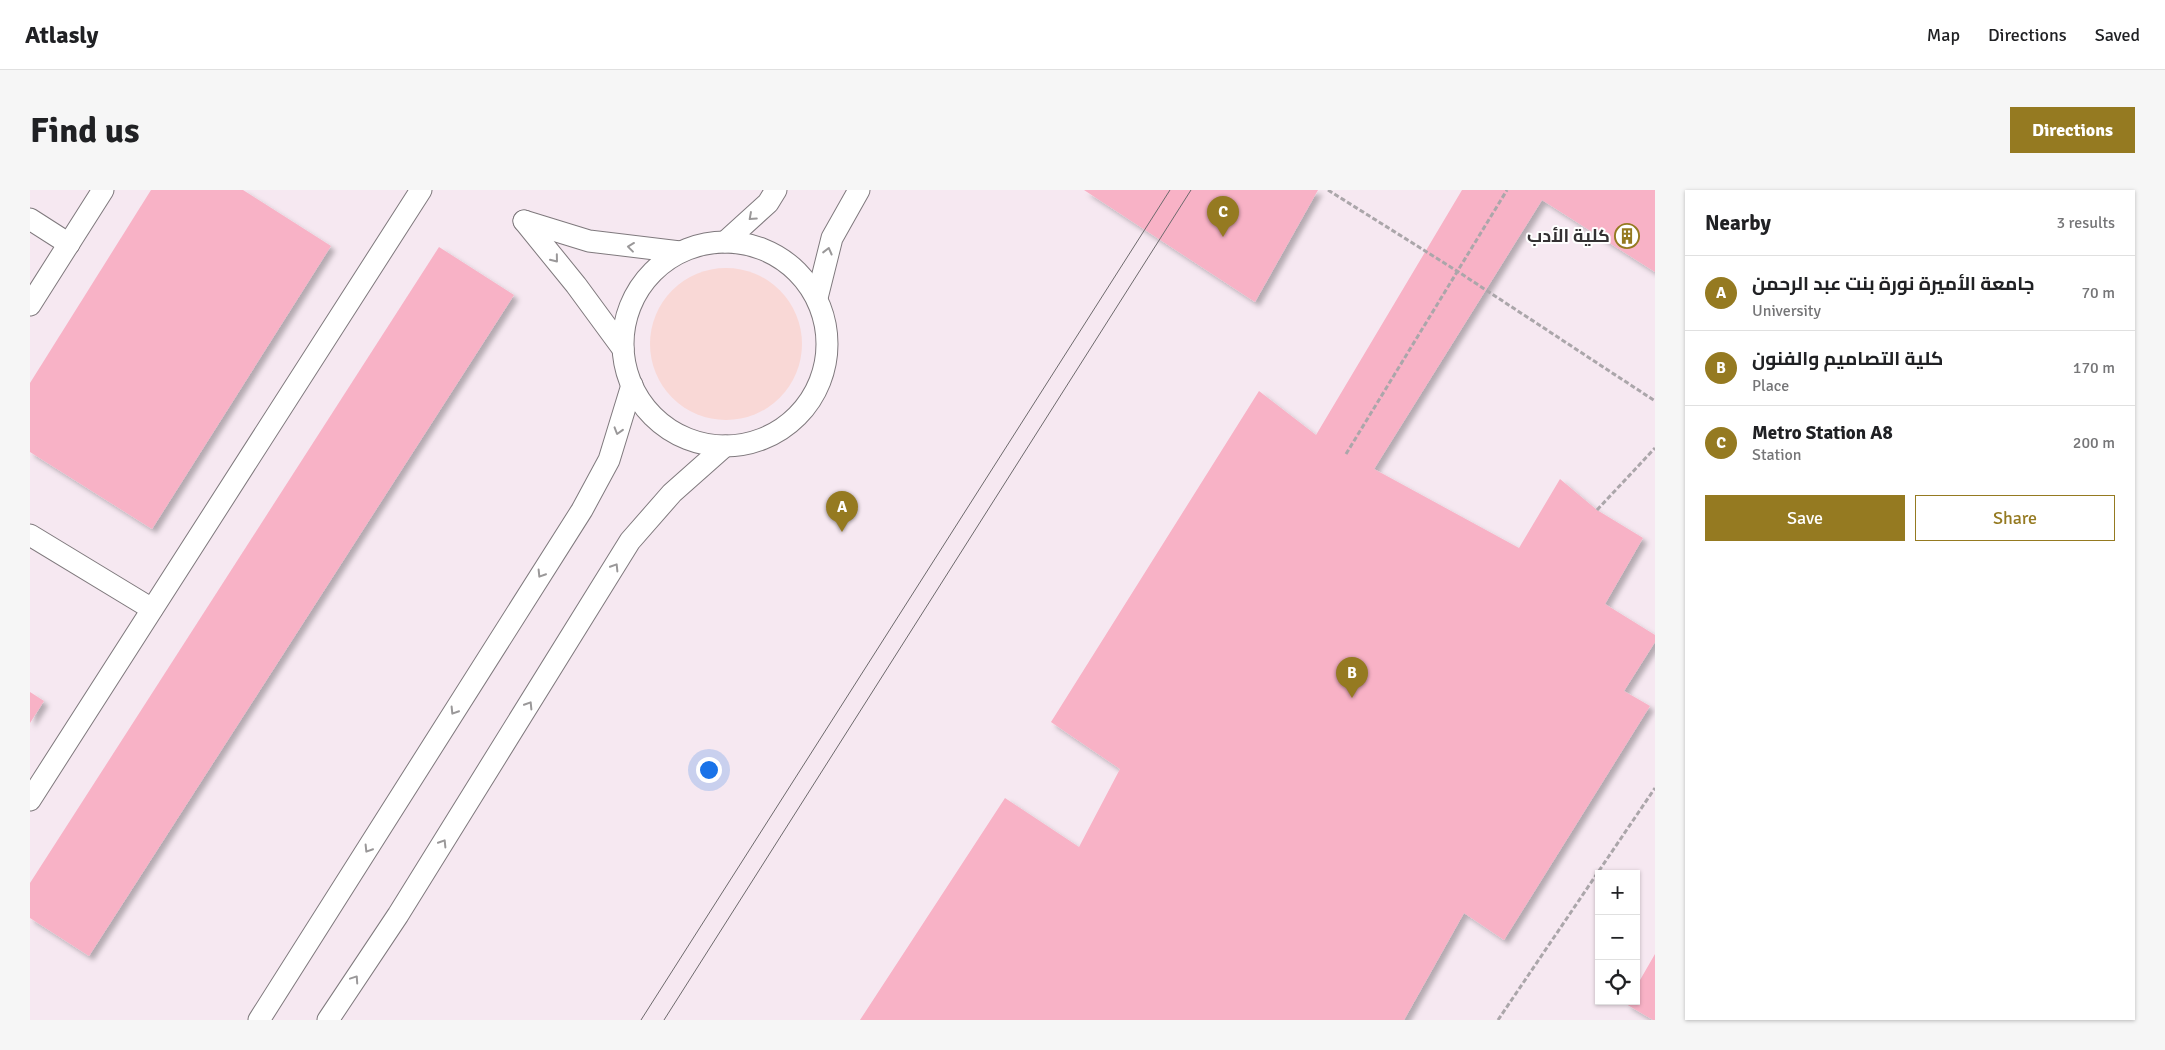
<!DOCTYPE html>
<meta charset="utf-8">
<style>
body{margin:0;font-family:Signika,Cairo,sans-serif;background:#f6f6f6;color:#202124}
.controls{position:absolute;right:15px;bottom:15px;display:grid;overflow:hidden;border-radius:0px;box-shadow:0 1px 4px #0004}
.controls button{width:45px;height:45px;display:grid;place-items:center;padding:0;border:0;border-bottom:1px solid #e0e0e0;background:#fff;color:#202124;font:25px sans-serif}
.you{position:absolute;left:678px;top:579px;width:18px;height:18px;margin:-12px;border:4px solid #fff;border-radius:50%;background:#1a73e8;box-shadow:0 0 0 8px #1a73e833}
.badge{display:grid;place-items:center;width:32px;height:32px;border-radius:50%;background:#957a21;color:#fff;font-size:16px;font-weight:700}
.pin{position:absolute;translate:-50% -41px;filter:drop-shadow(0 1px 2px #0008)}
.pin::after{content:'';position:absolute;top:26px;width:18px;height:15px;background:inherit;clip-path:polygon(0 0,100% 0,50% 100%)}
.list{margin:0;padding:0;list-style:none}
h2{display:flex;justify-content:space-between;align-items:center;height:65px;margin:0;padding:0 20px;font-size:21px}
h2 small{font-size:16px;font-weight:400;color:#757577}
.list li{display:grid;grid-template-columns:32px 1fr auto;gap:15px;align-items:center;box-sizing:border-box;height:75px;padding:0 20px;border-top:1px solid #e0e0e0}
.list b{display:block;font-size:19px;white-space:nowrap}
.list p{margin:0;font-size:16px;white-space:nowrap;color:#757577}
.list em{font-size:16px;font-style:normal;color:#757577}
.actions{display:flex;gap:10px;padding:15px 20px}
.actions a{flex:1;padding:11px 0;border:1px solid #957a21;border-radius:0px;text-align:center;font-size:18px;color:#957a21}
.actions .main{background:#957a21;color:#fff}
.icon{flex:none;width:28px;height:28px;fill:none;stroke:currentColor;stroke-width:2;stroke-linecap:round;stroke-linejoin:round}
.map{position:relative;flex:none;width:1625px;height:830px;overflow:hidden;border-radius:0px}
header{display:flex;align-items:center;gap:30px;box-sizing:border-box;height:70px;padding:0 25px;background:#fff;border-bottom:1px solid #e0e0e0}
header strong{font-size:24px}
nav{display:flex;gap:28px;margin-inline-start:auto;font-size:18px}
.intro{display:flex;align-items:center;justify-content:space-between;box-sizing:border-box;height:120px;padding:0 30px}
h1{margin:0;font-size:35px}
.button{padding:12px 22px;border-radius:0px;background:#957a21;color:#fff;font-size:18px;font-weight:700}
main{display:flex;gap:30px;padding:0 30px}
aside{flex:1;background:#fff;border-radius:0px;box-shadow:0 1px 4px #0004}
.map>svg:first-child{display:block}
.built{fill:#f6e8f1;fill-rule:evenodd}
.green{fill:#f9d8d6}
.building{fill:#f8b2c6;filter:url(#shadow)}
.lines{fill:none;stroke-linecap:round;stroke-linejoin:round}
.minor-casing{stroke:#7f797d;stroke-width:23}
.path{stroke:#aba6aa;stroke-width:3;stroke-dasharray:5 2.5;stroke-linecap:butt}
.minor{stroke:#fff;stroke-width:21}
.tram{stroke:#6d696c;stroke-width:1}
.oneway{stroke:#9a9899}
.labels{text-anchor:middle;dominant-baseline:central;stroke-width:4;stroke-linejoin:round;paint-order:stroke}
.poi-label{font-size:18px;font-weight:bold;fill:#343133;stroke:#fff;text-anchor:end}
</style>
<header>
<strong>Atlasly</strong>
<nav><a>Map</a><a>Directions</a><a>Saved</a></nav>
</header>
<div class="intro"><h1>Find us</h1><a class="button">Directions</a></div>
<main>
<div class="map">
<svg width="1625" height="830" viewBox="0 0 1625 830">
<defs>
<filter id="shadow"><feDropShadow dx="4.5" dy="4.5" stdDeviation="2.5" flood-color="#0004"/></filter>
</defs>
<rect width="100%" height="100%" fill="#fef7fc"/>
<path class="built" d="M 0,0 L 1625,0 L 1625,830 L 0,830 ZM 1569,684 L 1606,684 L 1606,811 L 1569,811 Z"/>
<circle class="green" cx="696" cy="154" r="76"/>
<g class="building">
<path d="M 121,0 L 213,0 L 301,56 L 122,339 L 0,262 L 0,193 Z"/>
<path d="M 1054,0 L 1288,0 L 1225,112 Z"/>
<path d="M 1432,0 L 1625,0 L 1625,82 L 1512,10 L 1344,279 L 1489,358 L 1530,289 L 1567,320 L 1613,348 L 1575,414 L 1625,445 L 1625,452 L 1594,501 L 1620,516 L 1474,750 L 1434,723 L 1374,830 L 830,830 L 975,608 L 1049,657 L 1090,579 L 1021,532 L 1229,201 L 1286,245 Z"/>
<path d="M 409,57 L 484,105 L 59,766 L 0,728 L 0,693 Z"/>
<path d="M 0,502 L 14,511 L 0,533 Z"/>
<path d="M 1625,764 L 1625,830 L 1623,830 L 1596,814 L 1598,811 L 1606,811 L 1606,797 Z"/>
</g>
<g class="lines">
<defs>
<g id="minor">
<path d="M 0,29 L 39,54"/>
<path d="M 494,31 L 546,95 L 593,159"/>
<path d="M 494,31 L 559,51 L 650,62"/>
<path d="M 695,52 L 738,13 L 746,0"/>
<circle cx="695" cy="154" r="102"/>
<path d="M 787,108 L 802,48 L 829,0"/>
<path d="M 0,115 L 73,0"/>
<path d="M 0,345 L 122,419"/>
<path d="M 0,610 L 391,0"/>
<path d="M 229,830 L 552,320 L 579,270 L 602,195"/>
<path d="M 298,830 L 368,725 L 600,351 L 642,303 L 695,256"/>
</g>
</defs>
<use href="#minor" class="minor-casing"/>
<g class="path">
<path d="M 1298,0 L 1427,81 L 1625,211"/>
<path d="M 1316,264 L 1477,0"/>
<path d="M 1567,320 L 1625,258"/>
<path d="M 1468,830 L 1625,598"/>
</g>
<use href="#minor" class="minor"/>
<g class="tram">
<path d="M 611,830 L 1140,0"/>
<path d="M 634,830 L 1161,0"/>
</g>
</g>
<defs><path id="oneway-chevron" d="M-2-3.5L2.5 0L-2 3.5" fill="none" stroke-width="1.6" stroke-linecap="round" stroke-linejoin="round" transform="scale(1.25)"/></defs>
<g class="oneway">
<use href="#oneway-chevron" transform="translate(722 27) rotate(138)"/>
<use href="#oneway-chevron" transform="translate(601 57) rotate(-173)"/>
<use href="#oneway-chevron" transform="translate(798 61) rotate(-76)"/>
<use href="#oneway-chevron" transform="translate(525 69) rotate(51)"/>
<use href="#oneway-chevron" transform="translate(588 241) rotate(107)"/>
<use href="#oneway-chevron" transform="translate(585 377) rotate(-58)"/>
<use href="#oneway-chevron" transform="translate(511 384) rotate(122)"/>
<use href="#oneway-chevron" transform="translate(499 515) rotate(-58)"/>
<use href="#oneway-chevron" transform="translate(424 521) rotate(122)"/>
<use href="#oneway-chevron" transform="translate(413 653) rotate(-58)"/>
<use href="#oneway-chevron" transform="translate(338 659) rotate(122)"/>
<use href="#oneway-chevron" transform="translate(325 789) rotate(-56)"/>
</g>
<defs>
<symbol id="building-ring" viewBox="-11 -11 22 22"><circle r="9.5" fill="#fff" stroke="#957a21" stroke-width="1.5"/><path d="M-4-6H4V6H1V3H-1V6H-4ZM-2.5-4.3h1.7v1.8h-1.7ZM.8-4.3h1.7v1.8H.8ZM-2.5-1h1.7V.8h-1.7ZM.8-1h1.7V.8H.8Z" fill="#957a21"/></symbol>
</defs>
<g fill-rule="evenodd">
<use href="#building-ring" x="1583" y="32" width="28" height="28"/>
</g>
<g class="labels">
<g class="poi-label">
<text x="1580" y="46">كلية الأدب</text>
</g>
</g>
</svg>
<div class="controls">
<button>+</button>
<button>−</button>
<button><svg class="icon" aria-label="locate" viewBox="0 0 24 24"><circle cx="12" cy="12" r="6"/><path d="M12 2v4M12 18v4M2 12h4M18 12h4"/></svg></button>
</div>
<div class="you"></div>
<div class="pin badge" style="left:812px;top:342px">A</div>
<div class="pin badge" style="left:1322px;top:508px">B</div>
<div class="pin badge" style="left:1193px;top:47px">C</div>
</div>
<aside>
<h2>Nearby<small>3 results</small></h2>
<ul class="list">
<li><span class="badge">A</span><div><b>جامعة الأميرة نورة بنت عبد الرحمن</b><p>University</p></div><em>70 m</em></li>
<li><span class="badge">B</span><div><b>كلية التصاميم والفنون</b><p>Place</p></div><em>170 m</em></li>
<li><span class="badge">C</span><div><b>Metro Station A8</b><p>Station</p></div><em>200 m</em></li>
</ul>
<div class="actions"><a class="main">Save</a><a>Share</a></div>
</aside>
</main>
